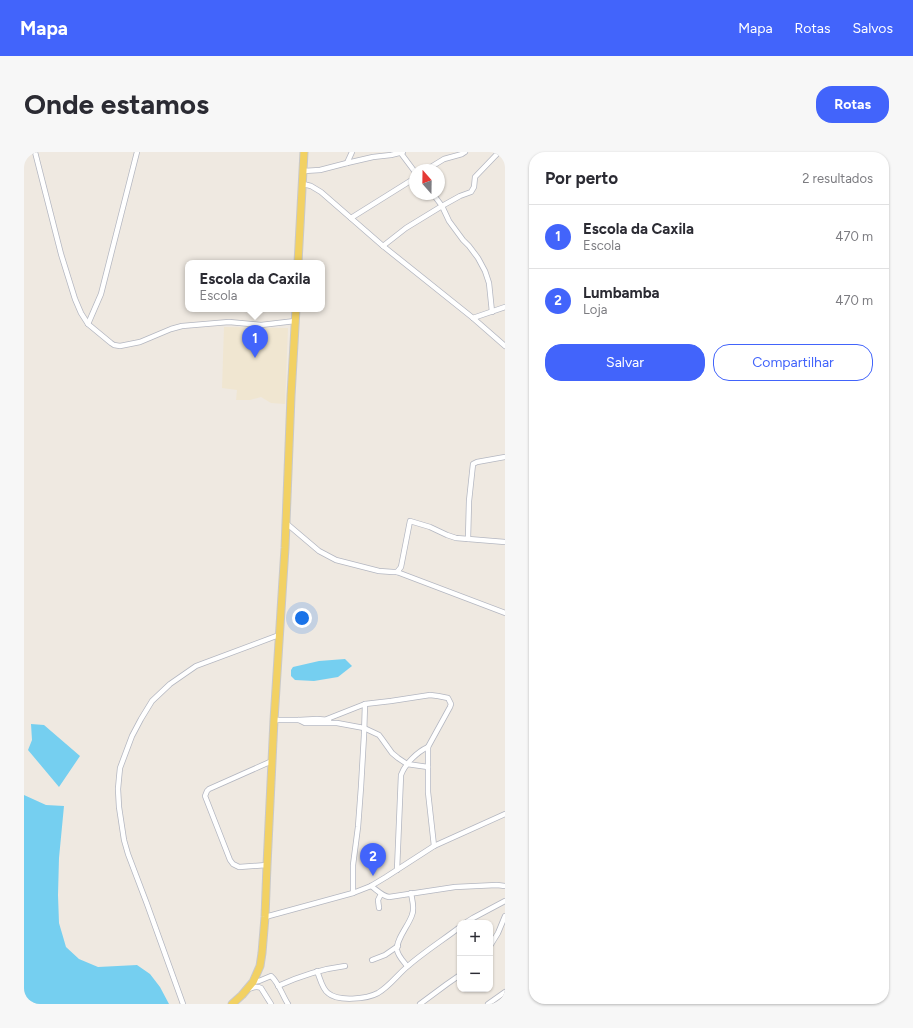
<!DOCTYPE html>
<html lang="pt">
<meta charset="utf-8">
<style>
body{margin:0;font-family:Figtree,sans-serif;background:#f7f7f7;color:#2b2b33}
.controls{position:absolute;right:12px;bottom:12px;display:grid;overflow:hidden;border-radius:8px;box-shadow:0 1px 3px #0004}
.controls button{width:36px;height:36px;display:grid;place-items:center;padding:0;border:0;border-bottom:1px solid #e1e1e2;background:#fff;color:#2b2b33;font:20px sans-serif}
.compass{position:absolute;left:385px;top:12px;width:36px;height:36px;border-radius:50%;background:#fff;box-shadow:0 1px 3px #0004;rotate:340deg}
.you{position:absolute;left:278px;top:466px;width:14px;height:14px;margin:-10px;border:3px solid #fff;border-radius:50%;background:#1a73e8;box-shadow:0 0 0 6px #1a73e833}
.badge{display:grid;place-items:center;width:26px;height:26px;border-radius:50%;background:#4264fb;color:#fff;font-size:13px;font-weight:700}
.pin{position:absolute;translate:-50% -33px;filter:drop-shadow(0 1px 2px #0008)}
.pin::after{content:'';position:absolute;top:21px;width:14px;height:12px;background:inherit;clip-path:polygon(0 0,100% 0,50% 100%)}
.popup{position:absolute;left:161px;top:108px;width:140px;height:52px;box-sizing:border-box;display:grid;place-content:center;border-radius:8px;background:#fff;filter:drop-shadow(0 1px 3px #0005);font-size:13px;white-space:nowrap;color:#7c7c81}
.popup b{font-size:15px;color:#2b2b33}
.popup::after{content:'';position:absolute;left:50%;top:100%;margin-left:-8px;border:8px solid transparent;border-top-color:#fff}
.list{margin:0;padding:0;list-style:none}
h2{display:flex;justify-content:space-between;align-items:center;height:52px;margin:0;padding:0 16px;font-size:17px}
h2 small{font-size:13px;font-weight:400;color:#7c7c81}
.list li{display:grid;grid-template-columns:26px 1fr auto;gap:12px;align-items:center;box-sizing:border-box;height:64px;padding:0 16px;border-top:1px solid #e1e1e2}
.list b{display:block;font-size:15px;white-space:nowrap}
.list p{margin:0;font-size:13px;white-space:nowrap;color:#7c7c81}
.list em{font-size:13px;font-style:normal;color:#7c7c81}
.actions{display:flex;gap:8px;padding:12px 16px}
.actions a{flex:1;padding:9px 0;border:1px solid #4264fb;border-radius:16px;text-align:center;font-size:14px;color:#4264fb}
.actions .main{background:#4264fb;color:#fff}
.map{position:relative;flex:none;width:481px;height:852px;overflow:hidden;border-radius:16px}
header{display:flex;align-items:center;gap:24px;box-sizing:border-box;height:56px;padding:0 20px;background:#4264fb;color:#fff}
header strong{font-size:19px}
nav{display:flex;gap:22px;margin-inline-start:auto;font-size:14px}
.intro{display:flex;align-items:center;justify-content:space-between;box-sizing:border-box;height:96px;padding:0 24px}
h1{margin:0;font-size:28px}
.button{padding:10px 18px;border-radius:16px;background:#4264fb;color:#fff;font-size:14px;font-weight:700}
main{display:flex;gap:24px;padding:0 24px}
aside{flex:1;background:#fff;border-radius:16px;box-shadow:0 1px 3px #0004}
.map>svg:first-child{display:block}
.education{fill:#f0e6d1}
.water{fill:#75cff0}
.lines{fill:none;stroke-linecap:round;stroke-linejoin:round}
.street-casing{stroke:#b4b7c1;stroke-width:6}
.primary-casing{stroke:#c9c9c9;stroke-width:9}
.street{stroke:#fff;stroke-width:4.5}
.primary{stroke:#f2d163;stroke-width:7}
</style>
<header>
<strong>Mapa</strong>
<nav><a>Mapa</a><a>Rotas</a><a>Salvos</a></nav>
</header>
<div class="intro"><h1>Onde estamos</h1><a class="button">Rotas</a></div>
<main>
<div class="map">
<svg width="481" height="852" viewBox="0 0 481 852">
<rect width="100%" height="100%" fill="#efe9e1"/>
<path class="education" d="M 200,175 L 264,176 L 261,252 L 247,251 L 237,245 L 226,248 L 212,248 L 213,238 L 198,236 Z"/>
<g class="water">
<path d="M 321,507 L 328,514 L 314,525 L 290,529 L 271,528 L 267,524 L 267,518 L 269,515 L 295,509 Z"/>
<path d="M 7,572 L 20,573 L 56,604 L 35,635 L 4,598 L 8,588 Z"/>
<path d="M 0,643 L 22,653 L 40,654 L 35,706 L 34,743 L 35,771 L 42,795 L 55,807 L 74,815 L 113,813 L 126,822 L 136,835 L 145,852 L 0,852 Z"/>
</g>
<g class="lines">
<defs>
<g id="street">
<path d="M 11,0 L 37,102 L 51,147 L 57,161 L 64,172 L 87,191 L 90,193 L 96,194 L 116,190 L 147,177 L 158,174 L 205,170 L 237,173 L 271,169"/>
<path d="M 376,0 L 391,20"/>
<path d="M 323,11 L 328,0"/>
<path d="M 402,18 L 420,7 L 438,2 L 441,0"/>
<path d="M 280,19 L 296,18 L 323,11 L 349,5 L 367,3 L 379,0"/>
<path d="M 279,32 L 287,34 L 297,40 L 359,94 L 449,166 L 481,194"/>
<path d="M 409,42 L 418,54 L 425,69 L 439,88 L 445,94 L 454,106 L 461,119 L 465,131 L 468,160"/>
<path d="M 327,66 L 391,26"/>
<path d="M 359,94 L 382,76 L 418,54 L 436,44 L 447,40 L 450,35 L 451,25 L 475,0"/>
<path d="M 449,166 L 481,155"/>
<path d="M 64,172 L 77,142 L 113,0"/>
<path d="M 262,371 L 295,399 L 312,408 L 355,419 L 369,420 L 373,420 L 481,461"/>
<path d="M 444,387 L 445,349 L 449,312 L 453,310 L 481,305"/>
<path d="M 373,420 L 377,415 L 386,369 L 406,375 L 423,383 L 432,386 L 481,390"/>
<path d="M 303,567 L 341,552 L 367,549 L 406,543 L 414,544 L 424,546 L 427,552 L 426,555 L 404,595 L 404,640 L 410,694"/>
<path d="M 250,568 L 275,568 L 293,567 L 305,568"/>
<path d="M 275,568 L 281,571 L 313,571 L 340,576 L 355,583 L 358,587 L 368,601 L 374,606 L 383,612 L 404,615"/>
<path d="M 243,713 L 215,715 L 209,712 L 206,708 L 181,644 L 183,639 L 185,637 L 248,609"/>
<path d="M 373,718 L 377,623 C 381,612 393,600 404,595"/>
<path d="M 347,734 C 353,738 358,744 365,745 L 431,735 L 473,733 L 481,734"/>
<path d="M 329,741 L 329,713 L 334,675 L 337,635 L 340,583 L 341,552"/>
<path d="M 355,756 L 354,748 L 357,742"/>
<path d="M 241,765 L 329,741 L 347,734 L 362,725 L 410,694 L 481,662"/>
<path d="M 441,771 L 449,766 L 481,749"/>
<path d="M 466,794 L 474,781 L 481,764"/>
<path d="M 348,808 L 361,803 L 374,794"/>
<path d="M 383,814 C 380,810 374,804 373,798 C 372,787 385,773 388,763 C 391,756 388,748 387,741"/>
<path d="M 293,819 C 296,826 298,837 304,841 C 314,850 343,847 354,841 C 366,834 374,822 384,814 C 400,800 419,788 436,775"/>
<path d="M 229,830 L 235,829 L 247,824 C 255,831 258,843 264,852"/>
<path d="M 254,834 C 276,824 297,817 321,814"/>
<path d="M 224,837 C 229,836 232,833 237,836 L 247,852"/>
<path d="M 159,852 L 123,752 L 104,702 L 100,688 L 95,655 L 94,637 L 95,626 L 96,616 L 108,584 L 117,567 L 128,549 L 146,532 L 172,514 L 255,483"/>
<path d="M 396,852 L 423,832 L 436,823"/>
<path d="M 464,852 L 481,840"/>
</g>
<g id="primary">
<path d="M 274,111 L 280,0"/>
<path d="M 208,852 L 218,843 L 229,830 L 236,814 L 238,801 L 241,765 L 243,713 L 250,568 L 261,396 L 267,244 L 272,157"/>
</g>
</defs>
<use href="#street" class="street-casing"/>
<use href="#primary" class="primary-casing"/>
<use href="#street" class="street"/>
<use href="#primary" class="primary"/>
</g>
</svg>
<div class="controls">
<button>+</button>
<button>−</button>
</div>
<svg class="compass" viewBox="-18 -18 36 36"><path d="M0-13l5 13h-10z" fill="#e53935"/><path d="M0 13l5-13h-10z" fill="#7c7c81"/></svg>
<div class="you"></div>
<div class="pin badge" style="left:231px;top:206px">1</div>
<div class="popup"><b>Escola da Caxila</b>Escola</div>
<div class="pin badge" style="left:349px;top:724px">2</div>
</div>
<aside>
<h2>Por perto<small>2 resultados</small></h2>
<ul class="list">
<li><span class="badge">1</span><div><b>Escola da Caxila</b><p>Escola</p></div><em>470 m</em></li>
<li><span class="badge">2</span><div><b>Lumbamba</b><p>Loja</p></div><em>470 m</em></li>
</ul>
<div class="actions"><a class="main">Salvar</a><a>Compartilhar</a></div>
</aside>
</main>
